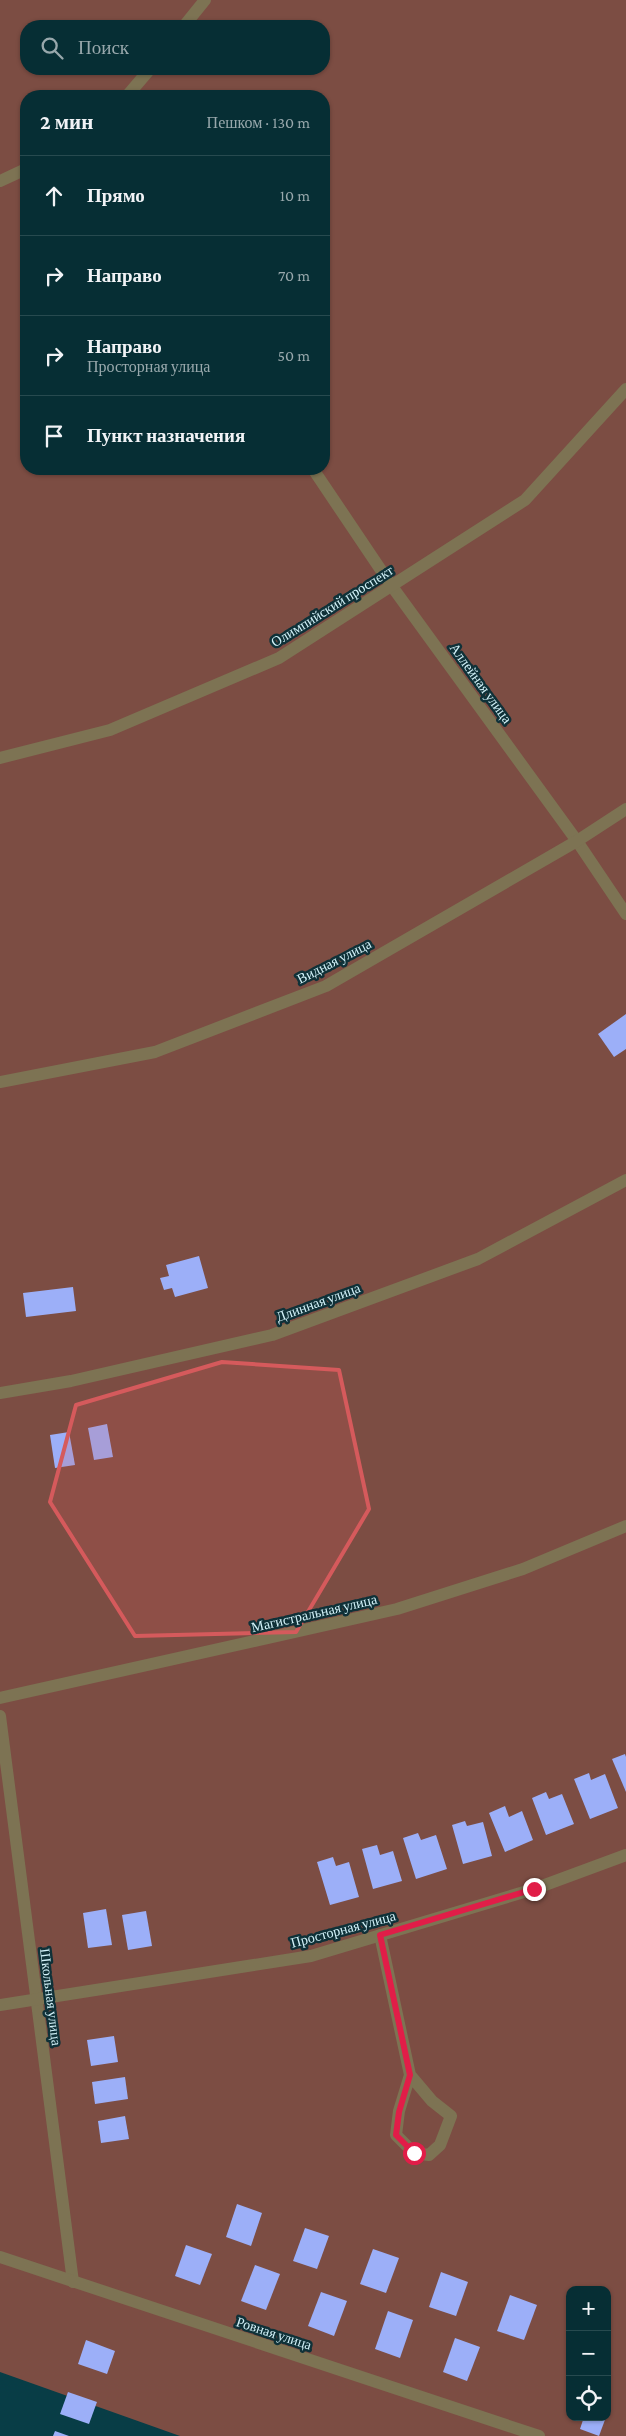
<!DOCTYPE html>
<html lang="ru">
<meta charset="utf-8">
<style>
body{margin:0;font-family:"Crimson Pro",serif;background:#0f363c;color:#f1f3f6}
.controls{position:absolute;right:15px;bottom:15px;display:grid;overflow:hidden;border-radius:10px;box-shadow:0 1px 4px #0004}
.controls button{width:45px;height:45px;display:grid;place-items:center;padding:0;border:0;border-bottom:1px solid #274a4f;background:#062e34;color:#f1f3f6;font:25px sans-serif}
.stop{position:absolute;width:15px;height:15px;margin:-11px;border:4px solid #e11d48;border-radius:50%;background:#fff}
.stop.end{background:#e11d48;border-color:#fff;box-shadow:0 1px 5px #0008}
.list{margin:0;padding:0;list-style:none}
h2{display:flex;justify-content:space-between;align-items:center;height:65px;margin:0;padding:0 20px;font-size:21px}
h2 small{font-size:16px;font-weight:400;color:#98a8ac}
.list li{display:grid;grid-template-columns:32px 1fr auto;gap:15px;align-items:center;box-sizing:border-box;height:80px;padding:0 20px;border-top:1px solid #274a4f}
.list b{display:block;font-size:19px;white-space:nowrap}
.list p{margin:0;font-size:16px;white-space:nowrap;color:#98a8ac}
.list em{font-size:16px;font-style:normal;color:#98a8ac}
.icon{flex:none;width:28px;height:28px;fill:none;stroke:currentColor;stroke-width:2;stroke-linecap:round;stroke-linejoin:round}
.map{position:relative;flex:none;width:626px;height:2436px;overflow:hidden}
.search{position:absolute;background:#062e34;box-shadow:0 1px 4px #0004;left:20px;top:20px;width:310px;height:55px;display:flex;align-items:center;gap:12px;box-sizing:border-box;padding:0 18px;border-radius:20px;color:#98a8ac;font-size:19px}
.panel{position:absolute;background:#062e34;box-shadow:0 1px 4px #0004;left:20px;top:90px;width:310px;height:385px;border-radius:20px}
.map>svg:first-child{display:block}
.green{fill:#7c4d43;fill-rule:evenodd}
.building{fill:#9caff8}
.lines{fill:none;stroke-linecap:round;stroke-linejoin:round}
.minor{stroke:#7d7353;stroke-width:12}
.route{stroke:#e11d48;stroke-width:6}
.marked{fill:#d55a5c;fill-opacity:0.2;stroke:#d55a5c;stroke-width:4;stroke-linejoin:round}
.labels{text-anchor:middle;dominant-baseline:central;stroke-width:5;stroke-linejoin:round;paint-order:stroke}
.street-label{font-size:14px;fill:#d3f2f9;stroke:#0f3138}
</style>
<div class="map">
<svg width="626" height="2436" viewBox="0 0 626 2436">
<rect width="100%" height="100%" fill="#083d46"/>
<path class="green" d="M 0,0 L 626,0 L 626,2436 L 180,2436 L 0,2372 ZM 26,26 L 324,26 L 324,69 L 26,69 ZM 26,96 L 324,96 L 324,469 L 26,469 ZM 570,2290 L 607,2290 L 607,2417 L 570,2417 Z"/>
<g class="building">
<path d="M 626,1014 L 626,1049 L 614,1057 L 598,1034 Z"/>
<path d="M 199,1256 L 208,1288 L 175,1297 L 172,1288 L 164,1290 L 160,1278 L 169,1276 L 166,1265 Z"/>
<path d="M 73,1287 L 76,1311 L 26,1317 L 23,1293 Z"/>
<path d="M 107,1424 L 113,1457 L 94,1460 L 88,1428 Z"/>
<path d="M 69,1432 L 75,1465 L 55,1468 L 50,1435 Z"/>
<path d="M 625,1754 L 626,1757 L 626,1792 L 612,1759 Z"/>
<path d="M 589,1773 L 591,1780 L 605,1774 L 618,1808 L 590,1819 L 574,1779 Z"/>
<path d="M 546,1792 L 549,1799 L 562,1794 L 574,1824 L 546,1835 L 532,1798 Z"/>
<path d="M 505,1806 L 509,1817 L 522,1811 L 533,1840 L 505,1852 L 489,1813 Z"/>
<path d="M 465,1821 L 467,1826 L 483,1822 L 492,1856 L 463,1864 L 452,1825 Z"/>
<path d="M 418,1833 L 421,1840 L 436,1835 L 447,1869 L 416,1879 L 403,1838 Z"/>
<path d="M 377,1845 L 380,1855 L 393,1851 L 402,1881 L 373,1889 L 362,1849 Z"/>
<path d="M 333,1857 L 336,1866 L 349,1862 L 359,1897 L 330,1905 L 317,1862 Z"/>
<path d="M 106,1909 L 112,1945 L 88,1948 L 83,1913 Z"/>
<path d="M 146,1911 L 152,1946 L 128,1950 L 122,1915 Z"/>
<path d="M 114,2036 L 118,2062 L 91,2066 L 87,2040 Z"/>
<path d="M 125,2077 L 128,2099 L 95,2104 L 92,2082 Z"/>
<path d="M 125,2116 L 129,2139 L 101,2143 L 98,2121 Z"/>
<path d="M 237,2204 L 262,2213 L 251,2246 L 226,2237 Z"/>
<path d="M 305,2228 L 329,2236 L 317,2269 L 293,2261 Z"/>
<path d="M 186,2245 L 212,2254 L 200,2285 L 175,2276 Z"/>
<path d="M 373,2249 L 399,2258 L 386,2293 L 360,2284 Z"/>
<path d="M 255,2265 L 280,2274 L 266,2310 L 241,2301 Z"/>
<path d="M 441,2272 L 468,2282 L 456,2316 L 429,2307 Z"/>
<path d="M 321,2292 L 347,2301 L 334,2336 L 308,2326 Z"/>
<path d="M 510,2295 L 537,2305 L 524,2340 L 497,2331 Z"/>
<path d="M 388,2311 L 413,2320 L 400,2358 L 375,2349 Z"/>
<path d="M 455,2338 L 480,2347 L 467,2381 L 443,2372 Z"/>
<path d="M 86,2340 L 115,2351 L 107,2374 L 78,2364 Z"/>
<path d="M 68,2392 L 97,2402 L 89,2424 L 60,2414 Z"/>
<path d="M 584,2417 L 606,2417 L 599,2436 L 580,2429 Z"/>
<path d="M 55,2431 L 69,2436 L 53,2436 Z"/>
</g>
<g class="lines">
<g class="minor">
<path d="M 184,26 L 205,0"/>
<path d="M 127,96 L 150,69"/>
<path d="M 0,181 L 26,169"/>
<path d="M 313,469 L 391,585 L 577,841 L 626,914"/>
<path d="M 0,758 L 110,730 L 279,658 L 525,500 L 626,389"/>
<path d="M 0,1082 L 155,1052 L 326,986 L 577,841 L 626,809"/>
<path d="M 0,1393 L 71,1381 L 272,1335 L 478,1259 L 626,1180"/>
<path d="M 0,1698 L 397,1609 L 523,1569 L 626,1526"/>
<path d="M 0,1716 L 73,2282"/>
<path d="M 380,1935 L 410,2075 L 432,2101 L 451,2116 L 440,2145 L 429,2155 L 414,2153 L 396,2135 L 399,2111 L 410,2075"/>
<path d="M 0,2005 L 311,1956 L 534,1889 L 626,1855"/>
<path d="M 0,2257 L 539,2436"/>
</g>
</g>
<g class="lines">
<path class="route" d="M 414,2153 L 396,2135 L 399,2112 L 410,2075 L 380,1935 L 534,1889"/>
</g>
<path class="marked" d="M 222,1362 L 339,1370 L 369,1509 L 296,1632 L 135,1636 L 50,1502 L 76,1405 Z"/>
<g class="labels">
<g class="street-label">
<text transform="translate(332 606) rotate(-32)">Олимпийский проспект</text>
<text transform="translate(481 683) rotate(54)">Аллейная улица</text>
<text transform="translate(334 961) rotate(-27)">Видная улица</text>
<text transform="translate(318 1302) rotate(-20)">Длинная улица</text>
<text transform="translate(314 1613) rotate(-13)">Магистральная улица</text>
<text transform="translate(343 1929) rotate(-15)">Просторная улица</text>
<text transform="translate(51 1997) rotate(83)">Школьная улица</text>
<text transform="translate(274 2333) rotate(18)">Ровная улица</text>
</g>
</g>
</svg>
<div class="controls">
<button>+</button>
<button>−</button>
<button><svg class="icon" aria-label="locate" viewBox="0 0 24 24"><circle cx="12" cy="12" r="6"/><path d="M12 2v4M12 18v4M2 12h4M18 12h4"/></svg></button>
</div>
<div class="stop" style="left:414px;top:2153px"></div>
<div class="stop end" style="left:534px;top:1889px"></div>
<div class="search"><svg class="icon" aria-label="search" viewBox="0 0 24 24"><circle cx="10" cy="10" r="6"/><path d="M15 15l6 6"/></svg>Поиск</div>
<section class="panel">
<h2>2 мин<small>Пешком · 130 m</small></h2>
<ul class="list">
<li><svg class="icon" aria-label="ahead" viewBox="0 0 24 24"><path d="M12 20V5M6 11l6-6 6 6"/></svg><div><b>Прямо</b></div><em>10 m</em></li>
<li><svg class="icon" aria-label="right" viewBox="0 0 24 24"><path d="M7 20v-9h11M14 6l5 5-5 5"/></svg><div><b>Направо</b></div><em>70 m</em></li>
<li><svg class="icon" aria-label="right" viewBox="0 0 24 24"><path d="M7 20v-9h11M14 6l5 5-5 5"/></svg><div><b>Направо</b><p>Просторная улица</p></div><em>50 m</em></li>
<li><svg class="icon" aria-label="arrive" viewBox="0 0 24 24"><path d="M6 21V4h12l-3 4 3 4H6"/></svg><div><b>Пункт назначения</b></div></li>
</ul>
</section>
</div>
